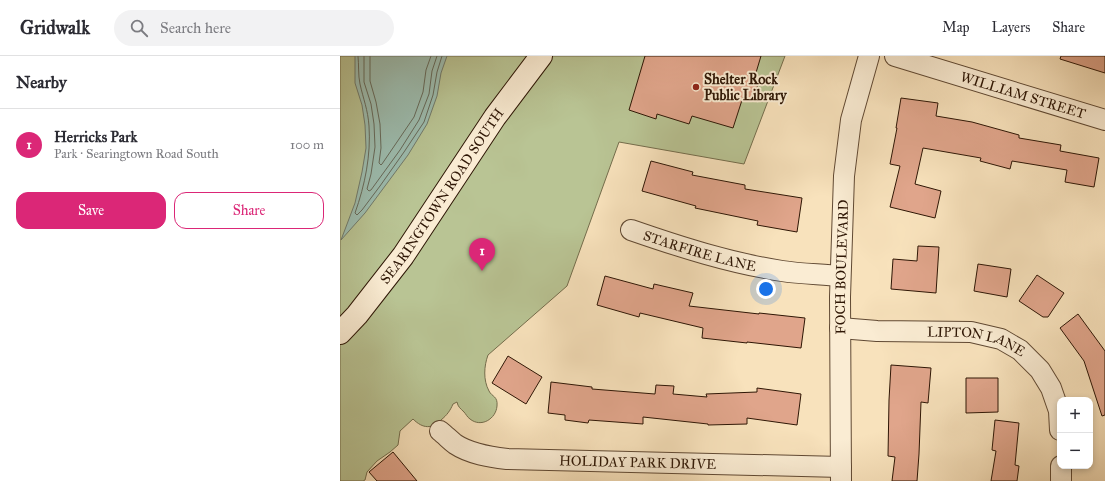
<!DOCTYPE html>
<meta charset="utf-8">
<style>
body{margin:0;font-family:"IM FELL Great Primer",serif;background:#f2f2f3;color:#2b2b33}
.controls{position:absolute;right:12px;bottom:12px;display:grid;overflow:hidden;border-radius:8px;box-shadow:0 2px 6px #0003}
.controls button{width:36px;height:36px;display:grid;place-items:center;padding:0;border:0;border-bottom:1px solid #e1e1e2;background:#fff;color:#2b2b33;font:20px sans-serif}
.you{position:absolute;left:426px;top:233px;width:14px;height:14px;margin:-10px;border:3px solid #fff;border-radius:50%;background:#1a73e8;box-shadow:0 0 0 6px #1a73e833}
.badge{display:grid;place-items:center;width:26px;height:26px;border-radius:50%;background:#db2777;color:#fff;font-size:13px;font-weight:700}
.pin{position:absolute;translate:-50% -33px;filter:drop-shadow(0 1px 2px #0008)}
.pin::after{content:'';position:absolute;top:21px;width:14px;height:12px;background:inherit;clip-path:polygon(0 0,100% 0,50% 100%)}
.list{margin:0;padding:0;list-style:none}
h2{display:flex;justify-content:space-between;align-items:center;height:52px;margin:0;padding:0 16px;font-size:17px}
h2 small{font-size:13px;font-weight:400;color:#7c7c81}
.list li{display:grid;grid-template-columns:26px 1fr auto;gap:12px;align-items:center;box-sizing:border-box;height:72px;padding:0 16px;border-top:1px solid #e1e1e2}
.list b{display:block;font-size:15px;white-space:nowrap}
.list p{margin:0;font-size:13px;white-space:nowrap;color:#7c7c81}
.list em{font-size:13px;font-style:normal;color:#7c7c81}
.actions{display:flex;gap:8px;padding:12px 16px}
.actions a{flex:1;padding:9px 0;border:1px solid #db2777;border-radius:12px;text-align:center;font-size:14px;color:#db2777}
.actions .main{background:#db2777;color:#fff}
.icon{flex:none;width:22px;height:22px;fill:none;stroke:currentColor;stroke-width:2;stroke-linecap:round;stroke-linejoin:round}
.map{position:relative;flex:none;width:765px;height:425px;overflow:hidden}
header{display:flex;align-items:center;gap:24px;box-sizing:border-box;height:56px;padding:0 20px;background:#fff;border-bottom:1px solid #e1e1e2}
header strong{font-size:19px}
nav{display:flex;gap:22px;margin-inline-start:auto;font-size:14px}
.search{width:280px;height:36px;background:#f2f2f3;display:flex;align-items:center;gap:10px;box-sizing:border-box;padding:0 14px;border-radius:22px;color:#7c7c81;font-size:15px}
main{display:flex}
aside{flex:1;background:#fff}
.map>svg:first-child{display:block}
.green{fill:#b9c494;stroke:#746d4c}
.water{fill:#9dbeb1;stroke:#717b6c}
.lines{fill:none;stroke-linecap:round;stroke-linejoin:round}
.shore{stroke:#666a5b;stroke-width:1}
.building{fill:#e0a58b;stroke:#2e1605}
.minor-casing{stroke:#604933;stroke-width:22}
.secondary-casing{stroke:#2e1605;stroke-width:24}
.minor{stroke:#faecd3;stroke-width:20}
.secondary{stroke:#faecd3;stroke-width:22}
.poi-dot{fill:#8f2418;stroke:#faecd3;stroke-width:1.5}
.labels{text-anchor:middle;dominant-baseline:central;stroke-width:4;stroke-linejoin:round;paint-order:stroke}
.poi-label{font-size:14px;font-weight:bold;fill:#2e1605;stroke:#faecd3;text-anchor:start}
.street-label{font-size:14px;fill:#2e1605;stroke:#faecd3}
</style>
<header>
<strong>Gridwalk</strong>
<div class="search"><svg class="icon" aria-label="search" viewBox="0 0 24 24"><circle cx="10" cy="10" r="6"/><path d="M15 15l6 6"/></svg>Search here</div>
<nav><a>Map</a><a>Layers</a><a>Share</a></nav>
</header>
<main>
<aside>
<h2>Nearby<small></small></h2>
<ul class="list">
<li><span class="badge">1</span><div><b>Herricks Park</b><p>Park · Searingtown Road South</p></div><em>100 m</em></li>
</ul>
<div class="actions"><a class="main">Save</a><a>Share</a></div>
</aside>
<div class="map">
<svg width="765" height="425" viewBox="0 0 765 425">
<rect width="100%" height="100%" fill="#f8e2bc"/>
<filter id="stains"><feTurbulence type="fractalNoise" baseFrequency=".005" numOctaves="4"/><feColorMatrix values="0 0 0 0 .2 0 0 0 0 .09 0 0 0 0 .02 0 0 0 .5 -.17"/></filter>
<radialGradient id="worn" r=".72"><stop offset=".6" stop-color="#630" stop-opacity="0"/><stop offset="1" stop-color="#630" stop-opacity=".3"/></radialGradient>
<path class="green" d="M 0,0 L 445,0 L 404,108 L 279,86 L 227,230 L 148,299 C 144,310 143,324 149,335 C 152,341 158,340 157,350 C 156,363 141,372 130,363 C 127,361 126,358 124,356 C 120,352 118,351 117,346 L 113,348 C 110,355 107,359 101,364 C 92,373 83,373 73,363 L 60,375 L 58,389 L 50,396 L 37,405 L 27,416 L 25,424 L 23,425 L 0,425 Z"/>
<path class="water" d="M 15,0 L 107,0 L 101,17 L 97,40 L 87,68 L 68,99 L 25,157 L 1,184 L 15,147 L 22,116 L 26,92 L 25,69 L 22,49 L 15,27 Z"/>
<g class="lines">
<g class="shore">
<path d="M 18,0 C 19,9 18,19 20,28 C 23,42 28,54 29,70 C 31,99 25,129 15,157 L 17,159 L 22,154 L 40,130 L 64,96 L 84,66 L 93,39 L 97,16 L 102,0"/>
<path d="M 24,0 L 24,26 L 31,48 L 34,68 L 35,91 L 31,118 L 27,133 L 29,135 L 31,134 L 60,94 L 79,64 L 89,38 L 92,15 L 97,0"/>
<path d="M 30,0 L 30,25 L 36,46 L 40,68 L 41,92 L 39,107 L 41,109 L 42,108 L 74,61 L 83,36 L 86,14 L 91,0"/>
</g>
</g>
<g class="building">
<path d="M 305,0 L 421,0 L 415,20 L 420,22 L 413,44 L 403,41 L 393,72 L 352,60 L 349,68 L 317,58 L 316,63 L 289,54 Z"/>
<path d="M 721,0 L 765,0 L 765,17 L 720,3 Z"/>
<path d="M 561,42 L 598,47 L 596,60 L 632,66 L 679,79 L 679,82 L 721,89 L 720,95 L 759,102 L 754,131 L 725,126 L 727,114 L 672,105 L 670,113 L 640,105 L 641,102 L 583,92 L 575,128 L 601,135 L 595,162 L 550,151 L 560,110 L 550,108 L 557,72 L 556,72 Z"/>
<path d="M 311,105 L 353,116 L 352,119 L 405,129 L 405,133 L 462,142 L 457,176 L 417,169 L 418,165 L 355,152 L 356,150 L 302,135 Z"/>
<path d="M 578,190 L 599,191 L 596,237 L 551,233 L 553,203 L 577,205 Z"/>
<path d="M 638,208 L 671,213 L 667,241 L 634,235 Z"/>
<path d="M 697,219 L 724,237 L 708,261 L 703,261 L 679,245 Z"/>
<path d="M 265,220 L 313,233 L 314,228 L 353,237 L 349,250 L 419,258 L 419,257 L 465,262 L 461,292 L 407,286 L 407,287 L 362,282 L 363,272 L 300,257 L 299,261 L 257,249 Z"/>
<path d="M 738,258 L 765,295 L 765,359 L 762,360 L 744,305 L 720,272 Z"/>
<path d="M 168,300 L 202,321 L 186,348 L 152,327 Z"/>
<path d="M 551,309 L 591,312 L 588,347 L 581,346 L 579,398 L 577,425 L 552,425 L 555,401 L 548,400 L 549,344 Z"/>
<path d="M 626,322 L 658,322 L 658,356 L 626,357 Z"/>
<path d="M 211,326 L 252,331 L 252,333 L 315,338 L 316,329 L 334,330 L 333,338 L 367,341 L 366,338 L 417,336 L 417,332 L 461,338 L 457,369 L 407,362 L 407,368 L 368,369 L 368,368 L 303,361 L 303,368 L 249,364 L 248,367 L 225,364 L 225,359 L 208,357 Z"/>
<path d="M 655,364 L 679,367 L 675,409 L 679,410 L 677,425 L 651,425 L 656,395 L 652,394 Z"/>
<path d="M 53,396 L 77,425 L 37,425 L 29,416 Z"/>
</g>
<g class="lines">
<defs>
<g id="minor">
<path id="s1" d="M 555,0 L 765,64"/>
<path id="s2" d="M 291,174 C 340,191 390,207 442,215 C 461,218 481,218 500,220"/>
<path id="s3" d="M 500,272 L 537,275 L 631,276 L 661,283 L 680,294 L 700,314 L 711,332 L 719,355 L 720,374"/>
<path id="s4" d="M 100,375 C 105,379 110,384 115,388 C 130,398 150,401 167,403 L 501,411"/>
<path id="s5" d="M 501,425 L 500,241 L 504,120 L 511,64 L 529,0"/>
<path d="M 721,425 L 721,410"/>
</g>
<g id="secondary">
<path id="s6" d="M 0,277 L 17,259 L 63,200 L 155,61 L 201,0"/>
</g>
</defs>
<use href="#minor" class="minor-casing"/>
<use href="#secondary" class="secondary-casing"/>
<use href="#minor" class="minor"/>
<use href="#secondary" class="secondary"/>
</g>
<circle class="poi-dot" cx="356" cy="31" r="4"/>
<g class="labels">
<g class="poi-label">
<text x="364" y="23">Shelter Rock<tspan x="364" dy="16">Public Library</tspan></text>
</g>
<g class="street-label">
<text stroke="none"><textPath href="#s1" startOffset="134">WILLIAM STREET</textPath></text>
<text stroke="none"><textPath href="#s6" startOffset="171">SEARINGTOWN ROAD SOUTH</textPath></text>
<text stroke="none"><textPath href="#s2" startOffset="72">STARFIRE LANE</textPath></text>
<text stroke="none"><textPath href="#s5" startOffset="214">FOCH BOULEVARD</textPath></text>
<text stroke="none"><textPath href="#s3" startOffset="138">LIPTON LANE</textPath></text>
<text stroke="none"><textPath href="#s4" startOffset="205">HOLIDAY PARK DRIVE</textPath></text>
</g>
</g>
<rect width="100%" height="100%" filter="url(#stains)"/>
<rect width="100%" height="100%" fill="url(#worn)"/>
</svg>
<div class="controls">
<button>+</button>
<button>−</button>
</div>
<div class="you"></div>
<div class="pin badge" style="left:142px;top:215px">1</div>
</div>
</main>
